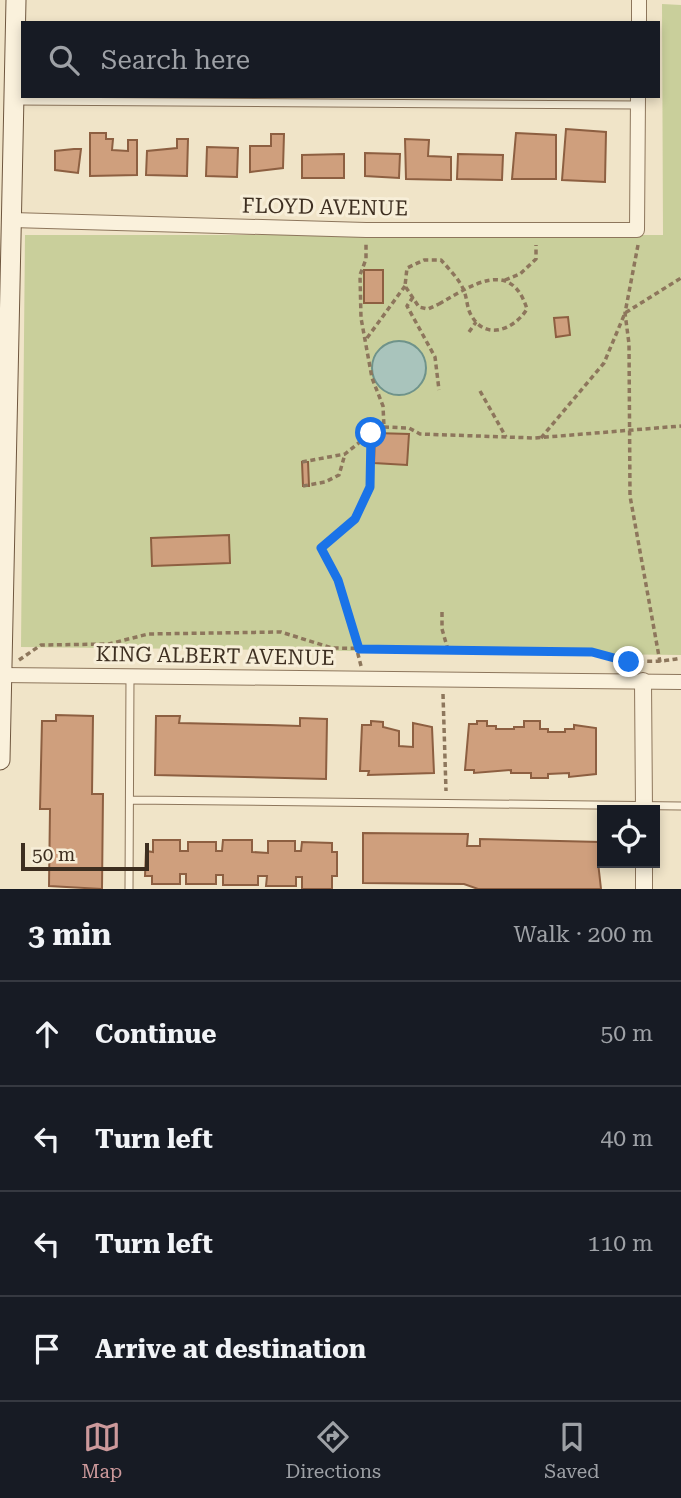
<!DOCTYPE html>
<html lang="en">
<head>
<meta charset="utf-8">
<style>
	:root { --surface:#171b24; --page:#20242c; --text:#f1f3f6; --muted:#9ea1a6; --line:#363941; --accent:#cc999b }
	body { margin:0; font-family:"Roboto Serif",serif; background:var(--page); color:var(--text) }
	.controls { position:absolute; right:21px; bottom:21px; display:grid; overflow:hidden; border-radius:0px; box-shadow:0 4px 10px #0003 }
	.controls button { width:63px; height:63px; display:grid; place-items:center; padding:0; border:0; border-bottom:2px solid var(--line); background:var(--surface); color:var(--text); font:35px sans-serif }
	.scale { position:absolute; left:21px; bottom:18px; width:128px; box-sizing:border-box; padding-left:7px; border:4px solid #3d2e20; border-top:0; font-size:19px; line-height:24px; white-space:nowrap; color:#3d2e20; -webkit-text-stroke:5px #f7eed8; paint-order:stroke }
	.stop { position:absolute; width:21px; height:21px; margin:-16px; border:5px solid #1a73e8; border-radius:50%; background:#fff }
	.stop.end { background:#1a73e8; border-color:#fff; box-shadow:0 2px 7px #0008 }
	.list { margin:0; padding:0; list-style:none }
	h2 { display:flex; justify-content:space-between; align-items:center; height:91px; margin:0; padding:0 28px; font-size:30px }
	h2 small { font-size:23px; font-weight:400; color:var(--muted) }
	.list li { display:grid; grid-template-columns:46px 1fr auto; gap:21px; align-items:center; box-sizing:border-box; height:105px; padding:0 28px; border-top:2px solid var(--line) }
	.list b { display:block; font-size:26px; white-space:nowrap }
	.list em { font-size:23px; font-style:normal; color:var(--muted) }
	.icon { flex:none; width:38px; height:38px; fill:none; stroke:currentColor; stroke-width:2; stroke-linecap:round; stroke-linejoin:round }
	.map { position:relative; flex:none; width:681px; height:889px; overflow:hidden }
	.search { position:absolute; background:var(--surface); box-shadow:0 4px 10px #0003; left:21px; right:21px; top:21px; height:77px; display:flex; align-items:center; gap:18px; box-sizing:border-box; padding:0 24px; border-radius:0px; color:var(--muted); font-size:26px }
	.sheet { height:511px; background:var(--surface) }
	nav { display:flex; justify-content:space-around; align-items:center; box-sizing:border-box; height:98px; border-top:2px solid var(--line); background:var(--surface); font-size:19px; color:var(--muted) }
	nav a { display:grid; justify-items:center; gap:4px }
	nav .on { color:var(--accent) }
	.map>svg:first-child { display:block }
	.green { fill:#c9cf9b }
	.water { fill:#a9c4bc; stroke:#6f938a; stroke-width:2 }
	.building { fill:#cf9f7d; stroke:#8d5f41; stroke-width:2 }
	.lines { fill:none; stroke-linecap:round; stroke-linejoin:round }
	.service-casing { stroke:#8d765c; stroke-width:9 }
	.minor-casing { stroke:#8d765c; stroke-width:16 }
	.tertiary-casing { stroke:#8d765c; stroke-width:18 }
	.secondary-casing { stroke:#6f573f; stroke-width:21 }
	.path { stroke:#8d765c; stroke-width:3.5; stroke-dasharray:5 3.5; stroke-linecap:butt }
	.service { stroke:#faf1dc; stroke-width:7 }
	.minor { stroke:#faf1dc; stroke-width:14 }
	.tertiary { stroke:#faf1dc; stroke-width:16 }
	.secondary { stroke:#faf1dc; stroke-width:19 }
	.route { stroke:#1a73e8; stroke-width:9 }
	.labels { text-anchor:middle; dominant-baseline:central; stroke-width:6; stroke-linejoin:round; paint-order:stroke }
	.street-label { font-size:21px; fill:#3d2e20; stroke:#f7eed8 }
</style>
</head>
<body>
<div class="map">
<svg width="681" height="889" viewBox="0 0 681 889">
	<rect width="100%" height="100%" fill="#f0e4c8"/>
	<!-- green -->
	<path class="green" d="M662,4L681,5V655L21,647L25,235H663Z"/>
	<!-- water -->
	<path class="water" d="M372 368a27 27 0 1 1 54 0a27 27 0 1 1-54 0Z"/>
	<!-- building -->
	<path class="building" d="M566,129L606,132L605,182L562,180Z
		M90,133H106V139H113L112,150L128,151V140H137V175L90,176Z
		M516,133L556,135V179H512Z
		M271,134H284L283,168L250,172V146H271Z
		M177,139H188L187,176L146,175L147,151L177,148Z
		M405,139L429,140L428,156L451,157V180L406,179Z
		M207,147L238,148L237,177L206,176Z
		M74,149H81L78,173L55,170V151Z
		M365,153L400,154L399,178L365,176Z
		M344,154V178H302V155Z
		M458,154L503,155L502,180L457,179Z
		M364,270H383V303H364Z
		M568,317L570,335L556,337L554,318Z
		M375,433L409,434L407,465L374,463Z
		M302,462H308L309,486H303Z
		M229,535L230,563L152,566L151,538Z
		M56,715L93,716L92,794H103L102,889L49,886L50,809H40L42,721H56Z
		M156,716H180L179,723L268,725L300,726V718L327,719L326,779L155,775Z
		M371,721L383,722V727L399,731V746L413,747V723L432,727L434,773L368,775L369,771H360L362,725H371Z
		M477,721H487V726H496V729H514V727H524V721H540V729H548V732H565V729H574V725L596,728V774L569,777V773L548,774V778H531V773H511V770L474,773V770H465L469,724H477Z
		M363,833L468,834L467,846H480V839L600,842L598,862L601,889H478L464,884L363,883Z
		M153,840H180V851H188V842H216V851H222L223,840H252V852L268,853V841H295V851H301L302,842L332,843V852H337V876H332V889H302V877H296V886H266L267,876H258V885H223V875H216V884H186V874H180V884H152V876H145L146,851L153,852Z"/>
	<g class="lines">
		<!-- service casing -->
		<g class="service-casing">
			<path id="service" d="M16,101L638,105
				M130,800L681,806
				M129,889L130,676"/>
		</g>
		<!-- minor casing -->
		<g class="minor-casing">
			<path id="minor" d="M639,23V0
				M12,220L366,230H637L638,96
				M1,675L681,682"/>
		</g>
		<!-- tertiary casing -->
		<g class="tertiary-casing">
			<path id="tertiary" d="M643,681L644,810
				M644,863V889"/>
		</g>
		<!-- secondary casing -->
		<g class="secondary-casing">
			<path id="secondary" d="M0,760L16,0"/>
		</g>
		<!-- path -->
		<path class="path" d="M638,245L625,313L629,344L630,496L660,662
			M505,280L520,274L536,259V245
			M413,297L407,306L435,357L439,390
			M439,304C472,285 511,258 527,309C514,330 484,342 470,313C467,307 467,298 464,291C460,280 449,269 441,260H424L407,268L405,286L419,307L428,309L439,304
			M469,332L476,322
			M367,338L405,286
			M480,391L506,437
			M384,427L409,428L420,434L535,438L681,426
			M541,438L604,363L625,313L681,278
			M302,462L345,454L371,433
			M303,486L325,482L339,475L345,454
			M442,612V629L448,650
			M19,660L41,645L109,644L148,634L281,632L332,648L592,652C623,660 648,665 681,658
			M361,666L339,580L321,548L355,519L370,487L371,428L384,427L383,406L372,378L361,318L360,275L366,259V244
			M443,694L446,791"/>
		<!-- service -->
		<use href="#service" class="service"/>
		<!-- minor -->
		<use href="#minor" class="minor"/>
		<!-- tertiary -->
		<use href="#tertiary" class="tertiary"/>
		<!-- secondary -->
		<use href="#secondary" class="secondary"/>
	</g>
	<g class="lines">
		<!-- route -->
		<path class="route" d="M371,433L370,487L355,519L321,548L338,580L359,649L592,652L629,662"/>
	</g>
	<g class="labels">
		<!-- street labels -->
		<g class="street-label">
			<text transform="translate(325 207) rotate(1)">FLOYD AVENUE</text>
			<text transform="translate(215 656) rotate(1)">KING ALBERT AVENUE</text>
		</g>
	</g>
</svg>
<div class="controls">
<button><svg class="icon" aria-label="locate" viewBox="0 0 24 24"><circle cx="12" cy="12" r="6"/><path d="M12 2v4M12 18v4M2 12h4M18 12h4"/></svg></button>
</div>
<div class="scale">50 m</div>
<div class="stop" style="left:371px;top:433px"></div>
<div class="stop end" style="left:629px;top:662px"></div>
<div class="search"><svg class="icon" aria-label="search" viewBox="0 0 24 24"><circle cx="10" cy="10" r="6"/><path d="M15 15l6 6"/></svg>Search here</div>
</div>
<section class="sheet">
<h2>3 min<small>Walk · 200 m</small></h2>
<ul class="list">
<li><svg class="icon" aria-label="ahead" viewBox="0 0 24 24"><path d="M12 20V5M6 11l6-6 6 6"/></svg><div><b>Continue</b></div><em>50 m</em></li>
<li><svg class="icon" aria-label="left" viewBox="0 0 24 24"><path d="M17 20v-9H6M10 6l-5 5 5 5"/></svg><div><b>Turn left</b></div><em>40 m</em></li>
<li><svg class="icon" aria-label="left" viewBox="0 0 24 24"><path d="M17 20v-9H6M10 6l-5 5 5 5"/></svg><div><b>Turn left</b></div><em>110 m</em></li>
<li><svg class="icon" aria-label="arrive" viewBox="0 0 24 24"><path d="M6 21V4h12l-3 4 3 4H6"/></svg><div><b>Arrive at destination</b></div></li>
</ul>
</section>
<nav>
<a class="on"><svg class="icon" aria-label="map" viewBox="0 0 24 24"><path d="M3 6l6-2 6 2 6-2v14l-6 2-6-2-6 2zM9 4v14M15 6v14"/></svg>Map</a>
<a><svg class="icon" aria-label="directions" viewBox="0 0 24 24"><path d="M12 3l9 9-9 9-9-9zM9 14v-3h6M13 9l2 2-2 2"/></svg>Directions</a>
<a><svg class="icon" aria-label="saved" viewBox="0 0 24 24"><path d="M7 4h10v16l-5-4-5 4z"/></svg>Saved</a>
</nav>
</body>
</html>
